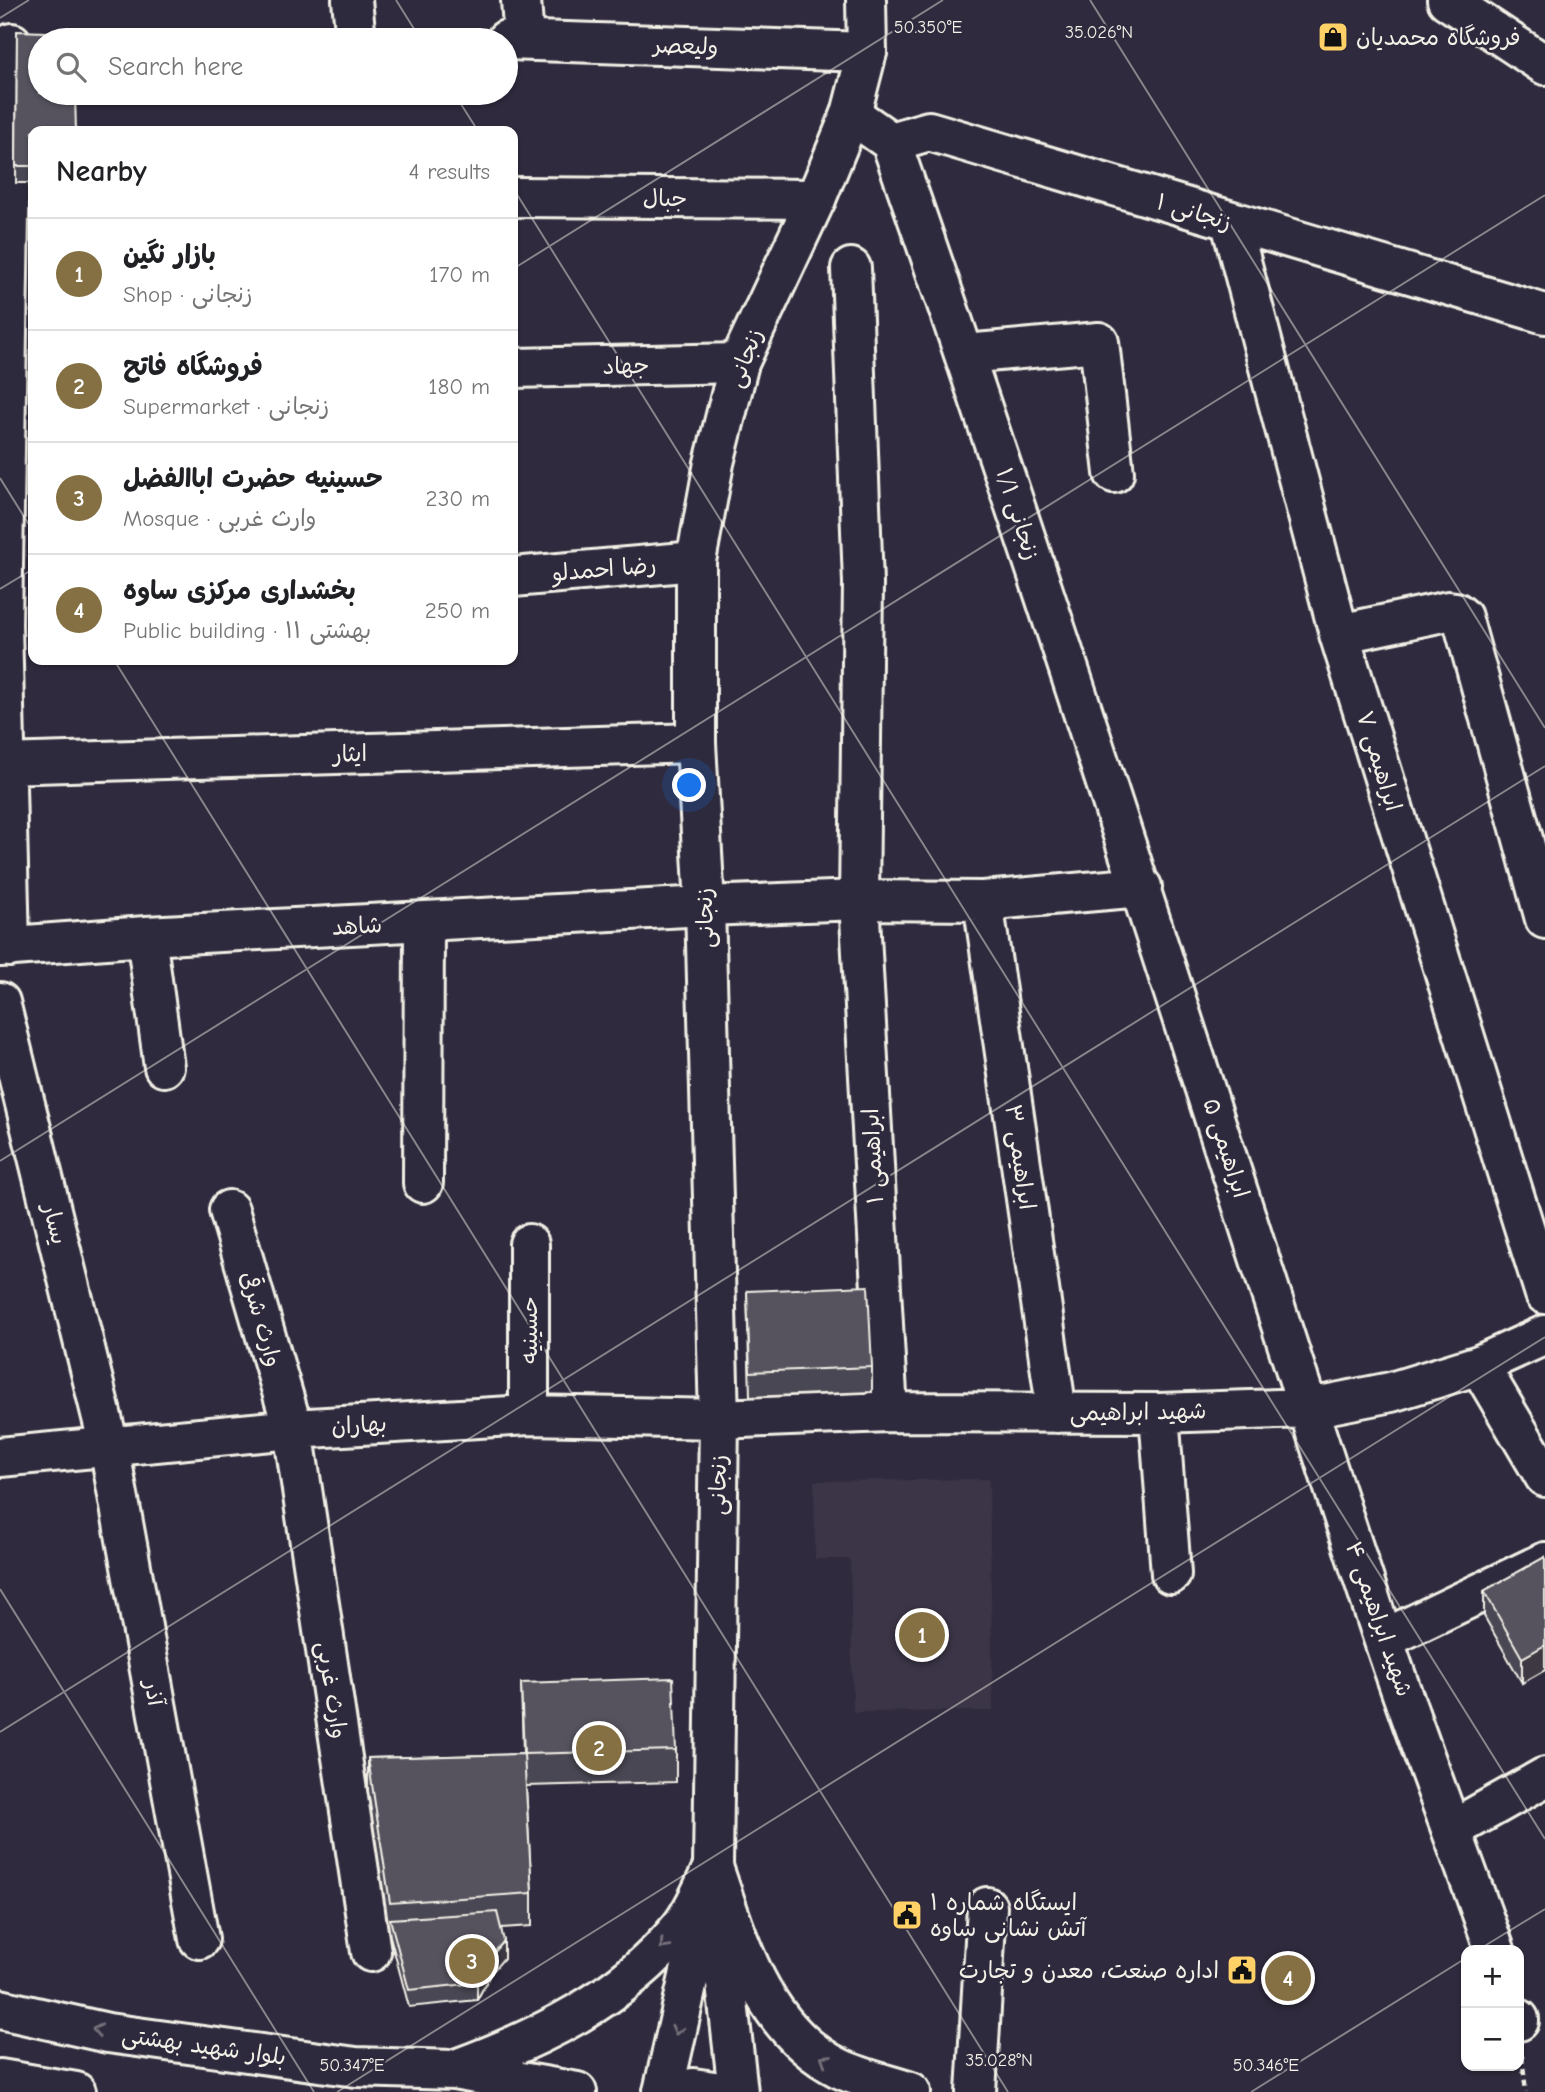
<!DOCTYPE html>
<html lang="en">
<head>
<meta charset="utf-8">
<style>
	:root { --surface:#fff; --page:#f6f6f6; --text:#202124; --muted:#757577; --line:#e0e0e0; --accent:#847042 }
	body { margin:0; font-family:"Comic Neue","Playpen Sans Arabic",sans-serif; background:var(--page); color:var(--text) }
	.controls { position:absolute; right:21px; bottom:21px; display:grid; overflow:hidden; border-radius:14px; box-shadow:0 2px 5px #0004 }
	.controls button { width:63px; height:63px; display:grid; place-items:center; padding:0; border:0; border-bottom:2px solid var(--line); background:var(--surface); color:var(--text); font:35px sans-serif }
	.you { position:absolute; left:690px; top:786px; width:24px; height:24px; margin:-18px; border:5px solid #fff; border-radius:50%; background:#1a73e8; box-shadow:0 0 0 10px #1a73e833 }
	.badge { display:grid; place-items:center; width:46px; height:46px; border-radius:50%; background:var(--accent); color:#fff; font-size:23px; font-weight:700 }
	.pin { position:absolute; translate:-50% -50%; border:4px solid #fff; box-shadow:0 2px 7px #0006 }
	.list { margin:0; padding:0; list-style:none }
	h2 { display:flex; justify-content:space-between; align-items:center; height:91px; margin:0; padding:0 28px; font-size:30px }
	h2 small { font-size:23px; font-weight:400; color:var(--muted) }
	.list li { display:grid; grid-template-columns:46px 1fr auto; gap:21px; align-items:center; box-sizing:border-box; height:112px; padding:0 28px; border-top:2px solid var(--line) }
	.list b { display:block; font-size:26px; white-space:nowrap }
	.list p { margin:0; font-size:23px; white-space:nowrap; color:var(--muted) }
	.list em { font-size:23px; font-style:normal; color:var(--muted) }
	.icon { flex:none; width:38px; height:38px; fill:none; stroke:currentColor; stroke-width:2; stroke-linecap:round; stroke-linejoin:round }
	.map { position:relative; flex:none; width:1545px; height:2092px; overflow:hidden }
	.search { position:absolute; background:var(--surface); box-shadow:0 2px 5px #0004; left:28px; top:28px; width:490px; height:77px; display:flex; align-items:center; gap:18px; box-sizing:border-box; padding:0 24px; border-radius:38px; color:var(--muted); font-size:26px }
	.panel { position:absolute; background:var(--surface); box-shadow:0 2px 5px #0004; left:28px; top:126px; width:490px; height:539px; border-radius:14px }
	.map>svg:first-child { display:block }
	.built { fill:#3b3647 }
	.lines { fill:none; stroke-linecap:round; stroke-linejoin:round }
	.minor-casing { stroke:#f4f1e8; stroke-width:44 }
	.tertiary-casing { stroke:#f4f1e8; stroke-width:44 }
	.secondary-casing { stroke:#f4f1e8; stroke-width:44 }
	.primary-casing { stroke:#f4f1e8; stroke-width:44 }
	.path { stroke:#f4f1e8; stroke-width:4.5; stroke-dasharray:7 5; stroke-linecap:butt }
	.minor { stroke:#2f2a3d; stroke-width:38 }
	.tertiary { stroke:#2f2a3d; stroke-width:38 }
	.secondary { stroke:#2f2a3d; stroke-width:38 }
	.primary { stroke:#2f2a3d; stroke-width:38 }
	.wall { fill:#4a4752; stroke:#f4f1e8; stroke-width:2 }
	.shaded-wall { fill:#3c3942; stroke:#f4f1e8; stroke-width:2 }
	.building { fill:#56525f; stroke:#f4f1e8; stroke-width:2 }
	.oneway { stroke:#747079 }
	.ticks { fill:none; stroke:#f4f1e8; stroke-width:2; stroke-opacity:0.45 }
	.labels { text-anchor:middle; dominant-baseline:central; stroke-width:5; stroke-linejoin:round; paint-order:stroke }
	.poi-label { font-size:23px; fill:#f4f1e8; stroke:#2f2a3d; text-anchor:start }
	.street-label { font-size:23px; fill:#f4f1e8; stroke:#2f2a3d }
	.ticks-label { font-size:18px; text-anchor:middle; fill:#f4f1e8; stroke:#2f2a3d; stroke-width:5; stroke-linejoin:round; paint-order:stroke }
</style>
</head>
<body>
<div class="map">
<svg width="1545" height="2092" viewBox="0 0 1545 2092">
	<rect width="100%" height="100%" fill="#2f2a3d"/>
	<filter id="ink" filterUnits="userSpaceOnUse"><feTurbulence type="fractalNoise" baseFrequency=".0143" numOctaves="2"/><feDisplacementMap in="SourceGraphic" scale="14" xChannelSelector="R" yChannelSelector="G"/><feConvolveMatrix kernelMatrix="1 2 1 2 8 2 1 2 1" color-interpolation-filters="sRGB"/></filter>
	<g filter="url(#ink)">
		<!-- built -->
		<path class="built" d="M989,1479L993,1711L853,1712L850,1559H815L814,1481Z"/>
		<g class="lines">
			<!-- minor casing -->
			<g class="minor-casing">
				<path id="minor" d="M352,0L356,40
					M521,0L524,40
					M506,40L867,52
					M851,114L891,142L929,131L1545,314
					M891,142C1064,637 1218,1137 1382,1635C1417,1741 1458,1845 1495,1950
					M513,197L816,199
					M1231,223L1339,634L1545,1294
					M851,268L863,583L859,900L888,1412
					M965,354L1099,342L1114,473
					M513,368L739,363
					M513,577L696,561
					M1339,634L1448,611L1456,612L1462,617L1545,919
					M3,764L696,743
					M983,901L1057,1413
					M146,936L164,1067
					M0,947L146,936L705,906L859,900L983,901L1142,887
					M10,947L2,624L12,43
					M0,1002L109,1446L199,1939
					M423,1183L424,923
					M229,1210L293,1429L371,1952
					M1479,1365L1545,1477
					M1159,1413L1171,1574
					M529,1415V1244
					M0,1457L293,1429L529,1415L719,1419L888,1412L1159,1413L1310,1408L1391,1392L1479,1365L1545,1335
					M1384,1639L1545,1562
					M1453,1829L1545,1777
					M1519,2019V2021
					M976,2092L987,1907"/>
			</g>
			<!-- tertiary casing -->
			<g class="tertiary-casing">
				<path id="tertiary" d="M663,2092L707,1897
					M738,2092L713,1867L719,1419L705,906L696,743V561L714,463L739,363L816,199L851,114L867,52L866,0"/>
			</g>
			<!-- secondary casing -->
			<g class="secondary-casing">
				<path id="secondary" d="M1447,0L1545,65
					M713,1867C739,1942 762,2029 839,2068C862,2079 887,2084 911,2092
					M0,2009L108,2033L356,2067L454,2070L577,2092
					M456,2069C540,2038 622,1999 680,1928C694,1911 703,1887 713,1867
					M663,2092L693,2088L721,2092"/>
			</g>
			<!-- primary casing -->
			<g class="primary-casing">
				<path id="primary" d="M0,2079L76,2092"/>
			</g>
			<!-- path -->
			<path class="path" d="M1522,2056L1526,2092"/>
			<!-- minor -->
			<use href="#minor" class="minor"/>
			<!-- tertiary -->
			<use href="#tertiary" class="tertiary"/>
			<!-- secondary -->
			<use href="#secondary" class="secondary"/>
			<!-- primary -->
			<use href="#primary" class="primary"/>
		</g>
		<!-- wall -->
		<path class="wall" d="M17,31L33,131V183H16Z
			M747,1291L872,1367V1392L750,1397Z
			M1545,1557V1670L1522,1683L1484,1616V1591Z
			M521,1683L676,1750V1782L526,1786L532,1893V1926L501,1928L504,1958L491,1973L477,2000L409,2007L390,1936L368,1790V1758L523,1754Z"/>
		<!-- shaded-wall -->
		<path class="shaded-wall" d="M1545,1645V1670L1522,1683V1658Z
			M504,1941V1958L491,1973L477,2000V1983L491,1956Z"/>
		<!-- building -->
		<path class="building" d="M17,31L74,33L75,40H40V93H75L76,131H33V166H16Z
			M868,1286L872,1367L750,1372L747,1291Z
			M1545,1557V1645L1522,1658L1484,1591Z
			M673,1678L676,1750L524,1754L532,1893L390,1903L368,1758L524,1754L521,1683Z
			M497,1912L504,1941L491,1956L477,1983L409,1990L390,1919Z"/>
		<!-- one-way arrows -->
		<defs><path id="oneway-chevron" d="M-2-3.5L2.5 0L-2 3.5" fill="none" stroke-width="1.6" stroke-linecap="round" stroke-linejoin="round" transform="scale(1.75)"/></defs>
		<g class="oneway">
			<use href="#oneway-chevron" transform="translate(664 1945) rotate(133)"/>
			<use href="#oneway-chevron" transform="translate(97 2030) rotate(-168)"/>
			<use href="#oneway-chevron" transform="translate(677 2030) rotate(103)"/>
			<use href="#oneway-chevron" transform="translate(825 2059) rotate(-148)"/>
		</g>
	</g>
	<!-- ticks -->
	<path class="ticks" d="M396,0L421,40M1090,0L1545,728M0,18L29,0M454,93L478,131M513,188L1545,1839M513,269L943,0M0,478L33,531M0,589L33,569M114,660L1008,2092M0,1161L1545,195M0,1589L314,2092M0,1732L1545,766M1478,1950L1545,1909M337,2092L1545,1337M1251,2092L1466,1958"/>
	<!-- icons -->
	<defs>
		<g id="shop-square" transform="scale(1.575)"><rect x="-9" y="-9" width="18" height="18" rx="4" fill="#ffd166" stroke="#2f2a3d"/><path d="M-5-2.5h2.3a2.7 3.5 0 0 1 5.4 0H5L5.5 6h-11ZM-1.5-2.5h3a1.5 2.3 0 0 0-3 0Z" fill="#111"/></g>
		<g id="civic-square" transform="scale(1.575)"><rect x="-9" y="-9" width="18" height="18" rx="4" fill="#ffd166" stroke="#2f2a3d"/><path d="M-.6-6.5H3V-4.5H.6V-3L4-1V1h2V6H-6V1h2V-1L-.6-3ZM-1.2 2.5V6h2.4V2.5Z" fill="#111"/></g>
	</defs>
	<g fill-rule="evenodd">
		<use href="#shop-square" x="1333" y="37"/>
		<use href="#civic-square" x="907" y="1915"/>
		<use href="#civic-square" x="1242" y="1970"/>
	</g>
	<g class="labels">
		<!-- poi labels -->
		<g class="poi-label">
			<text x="1356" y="37">فروشگاه محمدیان</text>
			<text x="930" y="1902">ایستگاه شماره ۱<tspan x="930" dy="26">آتش نشانی ساوه</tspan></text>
			<text x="1219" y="1970" text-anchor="end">اداره صنعت، معدن و تجارت</text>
		</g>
		<!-- street labels -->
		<g class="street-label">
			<text transform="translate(686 46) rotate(2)">ولیعصر</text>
			<text x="665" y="198">جبال</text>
			<text transform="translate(1194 212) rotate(17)">زنجانی ۱</text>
			<text transform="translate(745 358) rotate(-69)">زنجانی</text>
			<text transform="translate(626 366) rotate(-1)">جهاد</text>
			<text transform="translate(1018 514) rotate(72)">زنجانی ۱/۱</text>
			<text transform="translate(604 569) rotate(-5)">رضا احمدلو</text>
			<text transform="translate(350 754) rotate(-2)">ایثار</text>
			<text transform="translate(1379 761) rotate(73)">ابراهیمی ۷</text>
			<text transform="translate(705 918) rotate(-92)">زنجانی</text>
			<text transform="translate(357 926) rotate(-3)">شاهد</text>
			<text transform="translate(1226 1148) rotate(72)">ابراهیمی ۵</text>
			<text transform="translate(873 1156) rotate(-93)">ابراهیمی ۱</text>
			<text transform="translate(1020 1157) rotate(82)">ابراهیمی ۳</text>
			<text transform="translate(55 1224) rotate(76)">یسار</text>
			<text transform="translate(261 1319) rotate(74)">وارث شرقی</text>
			<text transform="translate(529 1330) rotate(-90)">حسینیه</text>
			<text transform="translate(1138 1412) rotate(-1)">شهید ابراهیمی</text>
			<text transform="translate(359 1425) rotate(-3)">بهاران</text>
			<text transform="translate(718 1485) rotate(-89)">زنجانی</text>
			<text transform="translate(1379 1619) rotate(71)">شهید ابراهیمی ۴</text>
			<text transform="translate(332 1690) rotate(81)">وارث غربی</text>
			<text transform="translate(154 1693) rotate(80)">آذر</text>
			<text transform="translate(204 2046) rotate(8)">بلوار شهید بهشتی</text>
		</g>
	</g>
	<g class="ticks-label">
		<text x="928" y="33">50.350°E</text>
		<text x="1099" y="38">35.026°N</text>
		<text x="999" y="2066">35.028°N</text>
		<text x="352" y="2071">50.347°E</text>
		<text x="1266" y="2071">50.346°E</text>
	</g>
</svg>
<div class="controls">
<button>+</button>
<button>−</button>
</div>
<div class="you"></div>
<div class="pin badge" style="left:922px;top:1635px">1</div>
<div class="pin badge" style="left:599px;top:1748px">2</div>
<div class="pin badge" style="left:472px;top:1961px">3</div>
<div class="pin badge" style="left:1288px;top:1978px">4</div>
<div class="search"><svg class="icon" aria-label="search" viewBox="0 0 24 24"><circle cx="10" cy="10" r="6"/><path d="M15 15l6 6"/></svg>Search here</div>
<section class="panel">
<h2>Nearby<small>4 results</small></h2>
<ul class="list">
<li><span class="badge">1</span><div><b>بازار نگین</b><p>Shop · زنجانی</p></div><em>170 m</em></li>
<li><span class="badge">2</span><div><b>فروشگاه فاتح</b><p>Supermarket · زنجانی</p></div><em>180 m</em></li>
<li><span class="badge">3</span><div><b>حسینیه حضرت اباالفضل</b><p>Mosque · وارث غربی</p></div><em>230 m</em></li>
<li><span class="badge">4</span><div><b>بخشداری مرکزی ساوه</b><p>Public building · بهشتی ۱۱</p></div><em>250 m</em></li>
</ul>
</section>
</div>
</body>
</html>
